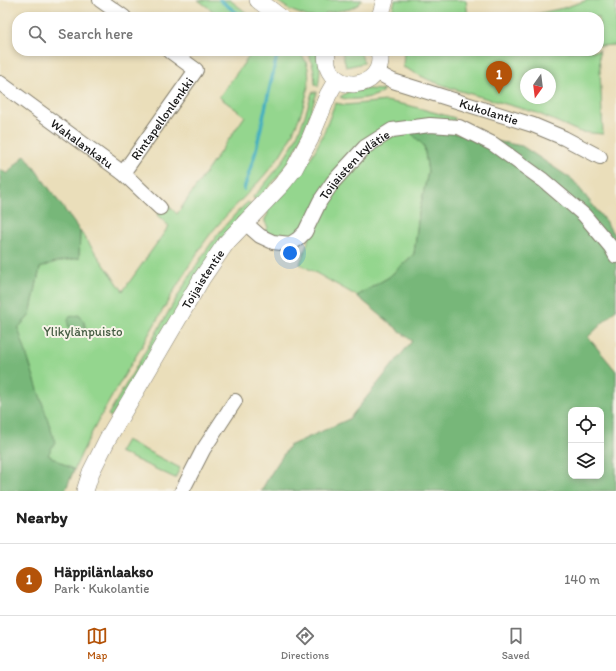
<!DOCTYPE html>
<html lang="en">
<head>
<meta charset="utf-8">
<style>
	:root { --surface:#fff; --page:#f2f2f2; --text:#222; --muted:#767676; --line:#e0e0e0; --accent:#b45309 }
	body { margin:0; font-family:Itim,sans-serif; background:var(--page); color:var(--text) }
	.controls { position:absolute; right:12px; bottom:12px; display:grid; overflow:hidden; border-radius:8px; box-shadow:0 2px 6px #0003 }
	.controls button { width:36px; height:36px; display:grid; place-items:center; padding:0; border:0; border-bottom:1px solid var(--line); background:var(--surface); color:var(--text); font:20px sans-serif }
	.compass { position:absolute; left:520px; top:68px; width:36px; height:36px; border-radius:50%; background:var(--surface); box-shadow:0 2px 6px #0003; rotate:194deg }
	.you { position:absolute; left:290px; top:253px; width:14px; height:14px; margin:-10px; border:3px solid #fff; border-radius:50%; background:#1a73e8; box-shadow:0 0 0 6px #1a73e833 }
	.badge { display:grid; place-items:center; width:26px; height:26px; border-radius:50%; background:var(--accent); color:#fff; font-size:13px; font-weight:700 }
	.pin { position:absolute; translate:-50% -33px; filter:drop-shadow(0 1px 2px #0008) }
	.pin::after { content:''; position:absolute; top:21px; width:14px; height:12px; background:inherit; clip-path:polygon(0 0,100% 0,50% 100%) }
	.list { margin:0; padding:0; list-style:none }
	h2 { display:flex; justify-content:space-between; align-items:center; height:52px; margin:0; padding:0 16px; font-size:17px }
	h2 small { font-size:13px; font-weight:400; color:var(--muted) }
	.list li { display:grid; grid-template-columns:26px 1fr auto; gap:12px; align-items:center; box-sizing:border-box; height:72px; padding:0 16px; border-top:1px solid var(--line) }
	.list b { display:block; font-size:15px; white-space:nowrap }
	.list p { margin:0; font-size:13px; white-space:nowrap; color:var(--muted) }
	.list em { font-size:13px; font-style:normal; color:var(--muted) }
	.icon { flex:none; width:22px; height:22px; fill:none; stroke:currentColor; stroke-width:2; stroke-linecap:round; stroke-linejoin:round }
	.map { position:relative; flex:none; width:616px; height:491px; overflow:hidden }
	.search { position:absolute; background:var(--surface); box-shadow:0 2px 6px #0003; left:12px; right:12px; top:12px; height:44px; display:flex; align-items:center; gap:10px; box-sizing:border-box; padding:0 14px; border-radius:16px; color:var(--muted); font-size:15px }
	.sheet { height:124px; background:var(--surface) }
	nav { display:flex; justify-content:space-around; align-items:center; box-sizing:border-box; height:56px; border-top:1px solid var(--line); background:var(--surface); font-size:11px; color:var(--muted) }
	nav a { display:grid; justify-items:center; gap:2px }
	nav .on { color:var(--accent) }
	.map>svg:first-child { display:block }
	.green { fill:#94d68e; stroke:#587955; fill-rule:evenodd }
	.forest { fill:#77b779; stroke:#4a6a4a; fill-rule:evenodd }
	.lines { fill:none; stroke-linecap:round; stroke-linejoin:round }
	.stream { stroke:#42afc0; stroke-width:3.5 }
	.minor-casing { stroke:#837d6b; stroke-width:16 }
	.tertiary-casing { stroke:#837d6b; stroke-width:18 }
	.minor { stroke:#fff; stroke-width:14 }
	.tertiary { stroke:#fff; stroke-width:17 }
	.labels { text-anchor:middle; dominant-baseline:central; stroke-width:4; stroke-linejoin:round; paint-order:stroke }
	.street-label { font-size:13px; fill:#1c1c1c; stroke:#f7f3e8 }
	.park-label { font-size:13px; fill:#465d44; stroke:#f7f3e8 }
</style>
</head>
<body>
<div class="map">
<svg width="616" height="491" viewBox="0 0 616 491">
	<rect width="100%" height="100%" fill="#f7f3e8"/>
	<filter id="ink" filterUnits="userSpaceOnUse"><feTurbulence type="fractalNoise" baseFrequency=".025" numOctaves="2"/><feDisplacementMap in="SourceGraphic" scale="8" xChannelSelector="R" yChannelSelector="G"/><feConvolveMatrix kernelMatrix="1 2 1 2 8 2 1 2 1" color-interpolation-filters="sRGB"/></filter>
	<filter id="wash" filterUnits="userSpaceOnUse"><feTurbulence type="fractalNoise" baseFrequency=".012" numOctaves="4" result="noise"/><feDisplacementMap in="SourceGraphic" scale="16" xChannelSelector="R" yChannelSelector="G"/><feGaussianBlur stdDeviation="0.9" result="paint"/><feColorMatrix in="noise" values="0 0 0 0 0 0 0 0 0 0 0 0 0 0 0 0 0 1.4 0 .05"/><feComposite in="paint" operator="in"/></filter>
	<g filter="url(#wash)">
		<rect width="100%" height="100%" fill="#eadeba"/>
		<!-- green -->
		<path class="green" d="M198,0H230L252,17H221Z
			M276,0H362L359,4L350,9L327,13L321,17H308L290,10Z
			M395,0H466L468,17H391Z
			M588,0H616V45L599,46V17H523L563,8Z
			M599,49L603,134L580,132L537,113L457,90L429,80L403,67L404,51H599ZM526,74H550V98H526Z
			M253,51H296C300,54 304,57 306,62C315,83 299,121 289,140C268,181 228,207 203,244C181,277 162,312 142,346C118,386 93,426 74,470L48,455L18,328L30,315L40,268L55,262L79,258L80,231L123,291L169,226L157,215L167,204L177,214L245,116L219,97Z
			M308,51H316C322,62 320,74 318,87L315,84L314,70Z
			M342,51H360L364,63L346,67Z
			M368,89L384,90C379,98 348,102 340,97L349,91Z
			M314,92H317C308,118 301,146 284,168C276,180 266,190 256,201L253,197C266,183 279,168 289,151C300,133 306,113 312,93Z
			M386,101L411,106L455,118L453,125L392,127L303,226C286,240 285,240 264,232L268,227L265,222V219L268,214L266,209C276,198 289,188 298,176C316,154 326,129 335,103L346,105Z
			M408,130L424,146L428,172L419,213L414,254L389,277L357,296L300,264L316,219L336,187L381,141Z
			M248,202L252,205L111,417L108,415C127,383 146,350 165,318C189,277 212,234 248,202Z
			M126,440L180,468L175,478L119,452Z"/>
		<!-- forest -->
		<path class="forest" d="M408,130L447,132L522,146L573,180L606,222L616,238V310L588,337L616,371V491H261L270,475L289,446L349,419L412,341L357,296L389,277L414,254L419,213L428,172L424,146ZM571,410H601V476H571Z
			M25,155L80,231L79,258L55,262L40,268L30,315L18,328L55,442L48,455L74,470L65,491H0V169L7,174Z
			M79,315L84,322L86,330L81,335L73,333C68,328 67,324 69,317Z"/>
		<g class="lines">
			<!-- stream -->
			<path class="stream" d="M220,0L242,17
				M244,189L255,154L278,51"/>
		</g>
	</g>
	<g filter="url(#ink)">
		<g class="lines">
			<!-- minor casing -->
			<g class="minor-casing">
				<g id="minor">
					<path d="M100,0L124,17"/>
					<path id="s1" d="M376,72L393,81L533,125L564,138L600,157"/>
					<path id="s2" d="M0,83L123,173L160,208"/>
					<path id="s3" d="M123,173L196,70L170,51"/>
					<path id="s4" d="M244,222L260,236L273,242L290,244L298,239L305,232L320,201L333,182L365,147L392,130L430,125L459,127L493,144L543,180L584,215L611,247L616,256"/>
					<path d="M182,491L203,450L235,401"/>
				</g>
			</g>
			<!-- tertiary casing -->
			<g class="tertiary-casing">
				<g id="tertiary">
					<path d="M258,0L280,17"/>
					<path d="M380,17L385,0"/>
					<path d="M327,51C320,97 389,93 379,51"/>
					<path id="s5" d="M85,491L91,472L108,438L202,278L226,243L282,184L294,169L310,139L328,95L337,79"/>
				</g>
			</g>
			<!-- minor -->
			<use href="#minor" class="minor"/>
			<!-- tertiary -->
			<use href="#tertiary" class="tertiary"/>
		</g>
	</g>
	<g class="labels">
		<!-- street labels -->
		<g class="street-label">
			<text stroke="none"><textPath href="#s1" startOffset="120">Kukolantie</textPath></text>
			<text stroke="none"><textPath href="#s3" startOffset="67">Rintapellonlenkki</textPath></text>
			<text stroke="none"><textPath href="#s2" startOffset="102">Wahalankatu</textPath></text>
			<text stroke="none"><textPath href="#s4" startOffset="157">Toijaisten kylätie</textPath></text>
			<text stroke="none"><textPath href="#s5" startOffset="243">Toijaistentie</textPath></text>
		</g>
		<!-- park labels -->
		<g class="park-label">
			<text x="83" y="331">Ylikylänpuisto</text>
		</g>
	</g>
</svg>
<div class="controls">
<button><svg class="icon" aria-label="locate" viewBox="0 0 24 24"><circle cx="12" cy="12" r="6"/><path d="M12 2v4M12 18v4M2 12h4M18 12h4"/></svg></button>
<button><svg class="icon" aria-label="layers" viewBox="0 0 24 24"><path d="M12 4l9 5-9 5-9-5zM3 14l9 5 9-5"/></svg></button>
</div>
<svg class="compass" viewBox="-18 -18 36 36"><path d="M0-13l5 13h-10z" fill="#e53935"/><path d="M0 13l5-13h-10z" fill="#767676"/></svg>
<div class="you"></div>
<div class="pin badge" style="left:499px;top:94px">1</div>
<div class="search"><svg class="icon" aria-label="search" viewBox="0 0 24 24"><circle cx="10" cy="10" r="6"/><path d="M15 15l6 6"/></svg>Search here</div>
</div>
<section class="sheet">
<h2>Nearby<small></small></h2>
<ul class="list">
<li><span class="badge">1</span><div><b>Häppilänlaakso</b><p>Park · Kukolantie</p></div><em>140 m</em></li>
</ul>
</section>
<nav>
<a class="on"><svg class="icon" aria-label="map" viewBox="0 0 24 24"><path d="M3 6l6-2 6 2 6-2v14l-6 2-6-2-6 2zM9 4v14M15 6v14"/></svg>Map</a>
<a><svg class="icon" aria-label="directions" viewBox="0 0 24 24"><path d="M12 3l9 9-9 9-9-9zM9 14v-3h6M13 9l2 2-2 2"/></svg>Directions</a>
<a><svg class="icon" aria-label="saved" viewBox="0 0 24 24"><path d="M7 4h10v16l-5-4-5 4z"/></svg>Saved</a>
</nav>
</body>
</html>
